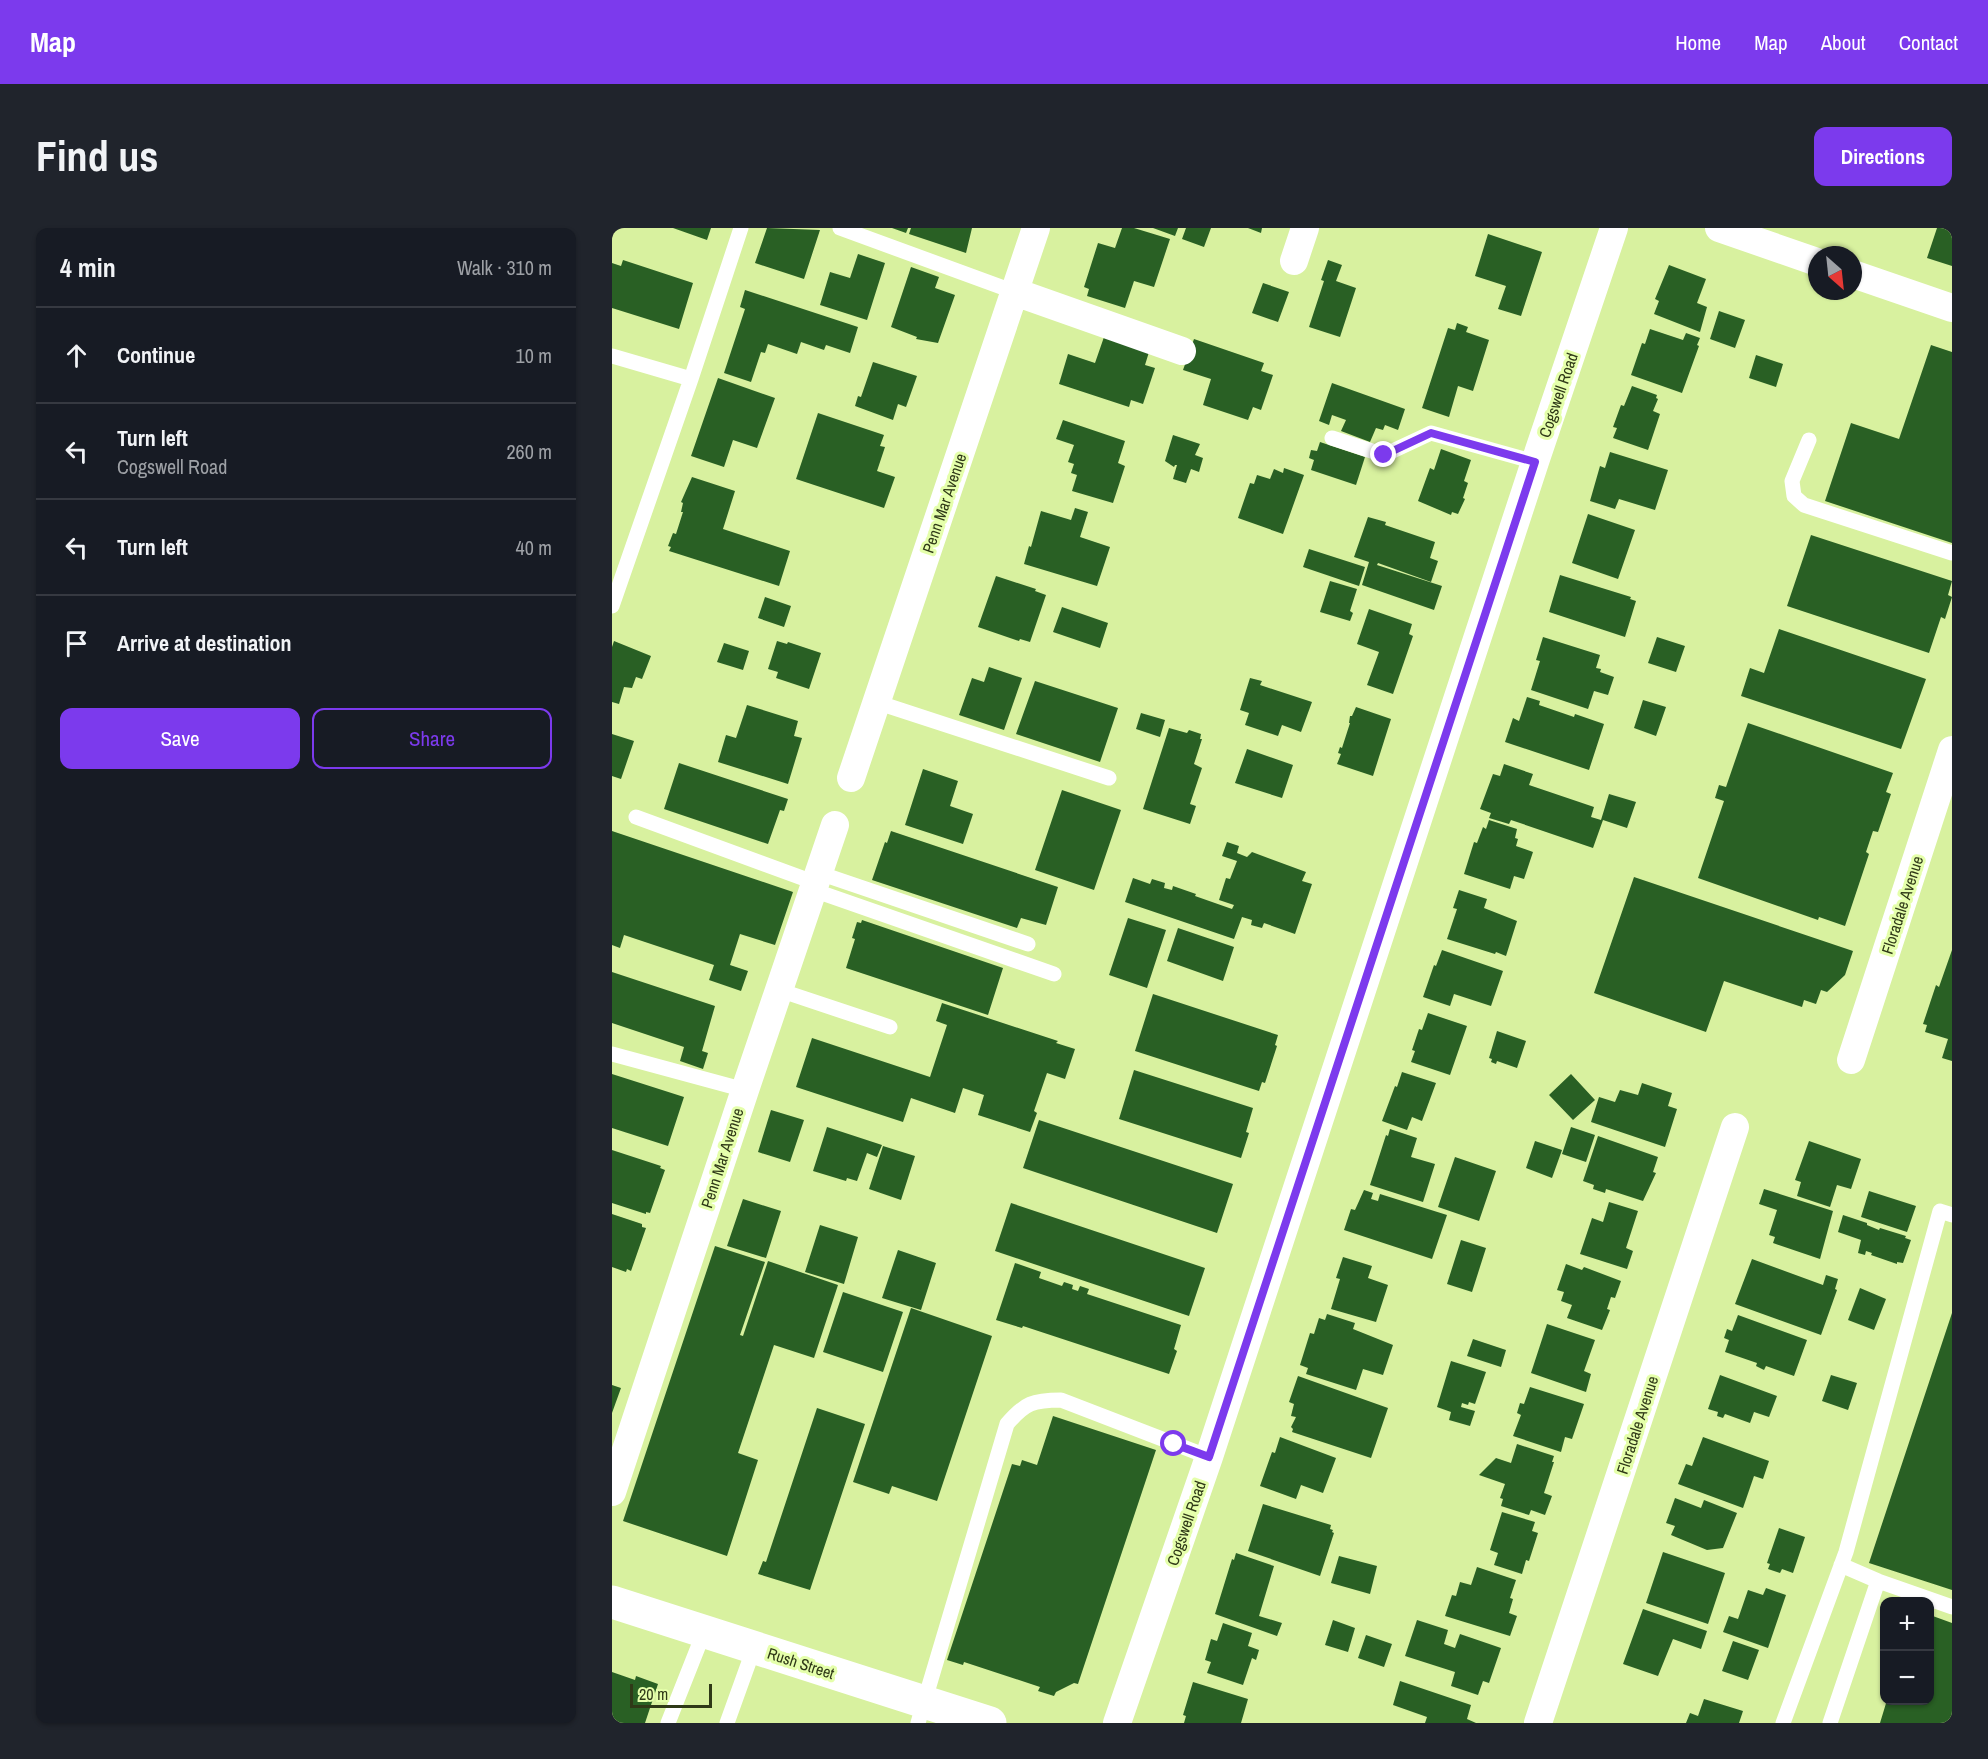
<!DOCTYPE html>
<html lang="en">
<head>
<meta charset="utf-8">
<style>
	:root { --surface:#171b24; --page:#20242c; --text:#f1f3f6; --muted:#9ea1a6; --line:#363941; --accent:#7c3aed }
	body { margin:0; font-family:"Archivo Narrow",sans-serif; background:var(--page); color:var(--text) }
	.controls { position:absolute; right:18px; bottom:18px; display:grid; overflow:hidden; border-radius:12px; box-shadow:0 2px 4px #0004 }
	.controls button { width:54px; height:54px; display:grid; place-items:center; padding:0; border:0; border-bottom:2px solid var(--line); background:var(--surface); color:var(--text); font:30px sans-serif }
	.compass { position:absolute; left:1196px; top:18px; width:54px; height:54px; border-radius:50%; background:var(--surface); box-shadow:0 2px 4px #0004; rotate:153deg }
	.scale { position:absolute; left:18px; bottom:15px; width:82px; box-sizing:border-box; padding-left:6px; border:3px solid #2f3917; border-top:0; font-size:16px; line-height:21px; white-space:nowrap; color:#2f3917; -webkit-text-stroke:4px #e5ffab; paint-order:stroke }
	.stop { position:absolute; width:18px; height:18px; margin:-14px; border:4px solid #7c3aed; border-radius:50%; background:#fff }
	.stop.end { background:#7c3aed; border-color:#fff; box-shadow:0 2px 6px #0008 }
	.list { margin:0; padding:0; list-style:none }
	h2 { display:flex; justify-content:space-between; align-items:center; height:78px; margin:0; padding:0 24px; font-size:26px }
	h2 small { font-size:20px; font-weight:400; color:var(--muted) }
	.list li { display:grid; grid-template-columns:39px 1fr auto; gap:18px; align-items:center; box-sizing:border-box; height:96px; padding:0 24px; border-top:2px solid var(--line) }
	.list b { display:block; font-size:22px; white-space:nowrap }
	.list p { margin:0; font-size:20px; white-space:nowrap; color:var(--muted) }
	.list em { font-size:20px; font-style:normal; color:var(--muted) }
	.actions { display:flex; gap:12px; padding:18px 24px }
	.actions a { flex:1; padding:14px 0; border:2px solid var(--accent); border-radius:12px; text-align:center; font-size:21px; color:var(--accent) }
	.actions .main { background:var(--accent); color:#fff }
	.icon { flex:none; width:33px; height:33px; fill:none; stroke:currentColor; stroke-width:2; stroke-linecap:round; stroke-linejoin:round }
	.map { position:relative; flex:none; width:1340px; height:1495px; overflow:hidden; border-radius:12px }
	header { display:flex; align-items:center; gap:36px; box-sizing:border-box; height:84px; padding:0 30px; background:var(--accent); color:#fff }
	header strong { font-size:28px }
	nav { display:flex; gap:33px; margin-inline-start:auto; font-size:21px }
	.intro { display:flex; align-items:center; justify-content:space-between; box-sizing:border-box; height:144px; padding:0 36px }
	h1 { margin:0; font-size:42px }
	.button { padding:15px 27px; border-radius:12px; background:var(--accent); color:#fff; font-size:21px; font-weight:700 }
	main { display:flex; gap:36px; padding:0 36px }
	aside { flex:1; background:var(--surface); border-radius:12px; box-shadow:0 2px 4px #0004 }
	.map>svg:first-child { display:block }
	.building { fill:#296024 }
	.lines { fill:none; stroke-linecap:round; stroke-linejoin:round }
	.service { stroke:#fff; stroke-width:15 }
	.minor { stroke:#fff; stroke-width:28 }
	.tertiary { stroke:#fff; stroke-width:33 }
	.route { stroke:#7c3aed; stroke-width:8 }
	.labels { text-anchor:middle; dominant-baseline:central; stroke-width:6; stroke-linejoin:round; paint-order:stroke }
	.street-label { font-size:16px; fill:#2f3917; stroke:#e5ffab }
</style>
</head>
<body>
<header>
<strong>Map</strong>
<nav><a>Home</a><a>Map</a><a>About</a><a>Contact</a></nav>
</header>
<div class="intro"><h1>Find us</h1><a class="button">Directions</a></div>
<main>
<aside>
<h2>4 min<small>Walk · 310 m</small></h2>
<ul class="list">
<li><svg class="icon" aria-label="ahead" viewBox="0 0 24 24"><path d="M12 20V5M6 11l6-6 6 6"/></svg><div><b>Continue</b></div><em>10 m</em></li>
<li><svg class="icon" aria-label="left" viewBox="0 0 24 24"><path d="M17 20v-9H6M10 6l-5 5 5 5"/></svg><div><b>Turn left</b><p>Cogswell Road</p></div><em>260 m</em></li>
<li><svg class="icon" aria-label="left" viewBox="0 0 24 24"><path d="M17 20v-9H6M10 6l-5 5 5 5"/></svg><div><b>Turn left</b></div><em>40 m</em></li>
<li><svg class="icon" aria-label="arrive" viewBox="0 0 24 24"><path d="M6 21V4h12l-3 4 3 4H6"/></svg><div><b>Arrive at destination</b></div></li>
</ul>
<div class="actions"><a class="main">Save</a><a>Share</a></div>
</aside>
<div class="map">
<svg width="1340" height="1495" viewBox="0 0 1340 1495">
	<rect width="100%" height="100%" fill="#d8f19f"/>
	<!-- building -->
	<path class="building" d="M61,0H99L95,12Z
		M155,0L208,2L192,51L143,35Z
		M280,0H296L294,5Z
		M299,0H360L354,25L297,6Z
		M510,0H522L558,11L542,59L522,53L513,80L475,68L477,61L472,59L486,15L503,20Z
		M541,0H566L563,8Z
		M574,0H599L592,19L570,11Z
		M636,0H650L649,5Z
		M1325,0H1340V38L1315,30Z
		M876,6L930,24L909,88L886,81L894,58L863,48Z
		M246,26L273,35L255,92L208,77L218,44L238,50Z
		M11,32L81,55L67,101L0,80V35L9,38Z
		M716,32L730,37L724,53L744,60L728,109L697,99L712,53L709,52Z
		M1057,37L1094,51L1085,75L1095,79L1088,104L1042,86L1047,73L1043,71Z
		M299,39L327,49L323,60L343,67L326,115L304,111L305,109L279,99Z
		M651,55L677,64L666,94L640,85Z
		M133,62L246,99L238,125L214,117L212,122L189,114L185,126L156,116L153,125L149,124L139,154L112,145L133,81L128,79Z
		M1107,83L1133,92L1123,120L1098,111Z
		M845,95L856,99L854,104L877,112L861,163L846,158L837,189L810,180L836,100L843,102Z
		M1038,101L1071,112L1074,105L1088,110L1085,117L1087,118L1070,165L1019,147L1030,115L1033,116Z
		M492,109L537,124L533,137L543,140L531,176L519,172L517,179L447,156L456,126L483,135Z
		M582,111L652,135L649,143L661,147L649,182L641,179L636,192L591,177L599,151L571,142Z
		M1319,117L1340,124V315L1213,273L1239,195L1287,211Z
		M1144,127L1171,136L1164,159L1137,150Z
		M261,134L305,148L294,179L286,176L281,192L243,178L246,168L249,169Z
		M106,150L163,170L145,220L121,212L112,239L79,228Z
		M720,155L793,181L786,202L773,197L771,202L764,200L758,214L729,203L734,192L720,187L717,197L707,193Z
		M1020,158L1045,167L1044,170L1046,171L1041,183L1048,186L1036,222L1001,210L1005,200L1001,199L1009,177L1012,178Z
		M206,185L272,207L268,218L273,219L265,243L283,249L272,280L184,251Z
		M451,192L513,213L506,235L513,238L501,275L460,263L465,247L459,245L462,236L456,234L462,217L444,211Z
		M561,207L588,216L583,227L591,230L587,244L579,241L574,255L561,251L565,237H563L562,239L553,233Z
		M708,214L753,229L744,257L699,242L702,232L697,230L699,222L705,223Z
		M829,221L859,232L852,253L856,255L851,270L853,271L846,286L840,284L839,287L806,273L818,240L822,242Z
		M998,224L1056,242L1043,282L1007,271L1003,281L978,273L988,238L993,240Z
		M672,240L692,247L671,306L626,290L638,255L642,256L645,247L658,251L662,241L671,245Z
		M80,249L123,263L111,301L178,323L167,358L57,323L59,319L56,318L61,305L64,306L71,284H69L71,275L69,274Z
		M463,280L476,284L468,309L498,319L485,358L412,336L417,318L419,319L429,283L459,292Z
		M976,286L1023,302L1006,351L960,335Z
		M756,289L774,294L773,297L823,314L818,330L826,333L819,354L766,335L765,337L830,358L822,382L750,357L757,334L742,329Z
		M1199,307L1340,353L1336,367L1340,369L1333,391L1329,389L1317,425L1175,378Z
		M697,321L753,339L747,358L691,339Z
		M948,347L1019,369L1018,371L1024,373L1013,409L937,384Z
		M384,348L424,361L423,363L434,367L418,414L408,411L407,413L366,399Z
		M718,353L745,361L738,383L741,385L738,393L708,384Z
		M153,369L179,378L172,399L146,390Z
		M450,379L496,395L488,420L441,404Z
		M757,381L800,396L797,406L801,408L781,466L755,457L767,424L745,416Z
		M1167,401L1314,451L1289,521L1129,468L1138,440L1152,445Z
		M931,409L988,427L984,440L989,441L988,444L1002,449L996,467L982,463L976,481L919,462L928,433L924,432Z
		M1045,409L1073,418L1064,444L1036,435Z
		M2,413L39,428L30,451L24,449L20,460L12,459L7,476L0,474V419Z
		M165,413L175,416L176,414L209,425L197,461L164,450L166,444L156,441Z
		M112,415L137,423L131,442L105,434Z
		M377,439L410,450L392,502L347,487L360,450L372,454Z
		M638,450L650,453L648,457L700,474L689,504L670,497L666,508L633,497L637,485L628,482Z
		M423,453L506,480L488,534L404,506Z
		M915,469L928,473L927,477L962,489L963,486L992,496L977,542L893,514L901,490L907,493Z
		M1031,472L1054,479L1044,508L1022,500Z
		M135,477L186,493L182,508L190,510L176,556L106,534L114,507L124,510Z
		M744,479L779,491L761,548L725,536L729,526L726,525L728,519L730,520L738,495H737L738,488H740Z
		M529,485L553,492L548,509L524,501Z
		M1136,495L1281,545L1274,564L1279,566L1266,604L1261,603L1254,624L1257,626L1233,698L1207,689L1206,692L1086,650L1112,573L1103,570L1107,557L1114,559Z
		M557,500L575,505L577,502L589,506L588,511H590L582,536L590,540L578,576L584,578L578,596L531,581Z
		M0,506L22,513L9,551L0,548Z
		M635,521L681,537L670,570L623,555Z
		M67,535L176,571L172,583L168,582L156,616L52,581Z
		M892,536L921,546L917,557L982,579L979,589L989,592L997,566L1024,574L1015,600L991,592L981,620L899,592L897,596L877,590L879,585L868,581L881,546L888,548Z
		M311,541L346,553L338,578L361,586L351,616L293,597Z
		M450,562L509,582L482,662L423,642Z
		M877,592L905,601L903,610L906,611L904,618L921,624L912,651L902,648L898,661L852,646L862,614L865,615L871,599L874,601Z
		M0,603L181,664L163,717L128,706L118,737L136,743L129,763L97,752L102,737L12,707L8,720L0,717Z
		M279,603L446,659L434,697L409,690L405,700L260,652L273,614L275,615Z
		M615,614L627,618L625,625L635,629L640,624L694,644L690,653L700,656L683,706L652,695L650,700L639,697L640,692L630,689L622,711L513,674L521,650L538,656L540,651L553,655L552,660L560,662L561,658L584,666L583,668L620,681L622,677L607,672L614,650L618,651L625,633L610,628Z
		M1022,649L1241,723L1233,747L1215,764L1209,762L1204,776L1192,772L1190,779L1112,753L1094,804L982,765Z
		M847,662L875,671L872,680L905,693L894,728L884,724L883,726L835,711L845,681L841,680Z
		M516,690L554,702L535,760L497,747Z
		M250,692L391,740L376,787L234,740L243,711L240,710L245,694L249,695Z
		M566,700L622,719L611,753L555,733Z
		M830,722L891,743L879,778L842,766L838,778L811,769L822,737L824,738Z
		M1340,722V833L1330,830L1336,811L1313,804L1315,797L1311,796L1324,757L1327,759Z
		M0,744L103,778L90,823L96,825L91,841L68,833L72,819L0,795Z
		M541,766L666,807L663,817L665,818L653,855L650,854L647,863L523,823Z
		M330,775L446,813L444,815L463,821L453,851L435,845L422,883L425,885L418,904L366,887L372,867L351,860L343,885L299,870L291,894L184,859L200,810L318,849L335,797L324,793Z
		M816,785L855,798L838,847L799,834L803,823L800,822L807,801L810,802Z
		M885,803L914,813L905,840L885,833L884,836L879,834L880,831L877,830Z
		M522,842L641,880L634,904L637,905L629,930L507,891Z
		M790,844L824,855L810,893L800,889L795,902L770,893L783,858L785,859Z
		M0,846L72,869L56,918L0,900Z
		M959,846L983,872L961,892L937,867Z
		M1030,855L1060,865L1056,878L1065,881L1053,919L979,894L987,869L1003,874L1008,862L1026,867Z
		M159,882L192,892L178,934L146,924Z
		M427,892L621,956L605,1005L411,940Z
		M215,899L270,917L265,929L255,925L245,953L235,950L234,953L201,943Z
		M959,899L983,907L974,934L950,926Z
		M778,901L805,910L799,929L823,936L811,974L758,957L774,907L776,908Z
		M986,908L1046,929L1041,944L1044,945L1031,973L994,961L993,965L981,961L982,957L971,953Z
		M923,913L950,922L940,950L914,940Z
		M1197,913L1249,931L1239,961L1225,957L1218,979L1185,968L1189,954L1183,952Z
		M271,918L303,928L289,972L257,961Z
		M0,922L49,938L48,940L53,942L38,985L34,984V986L0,975Z
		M843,929L884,943L867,993L826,979Z
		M1152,961L1221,983L1208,1031L1161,1015L1163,1009L1157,1007L1165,982L1147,976Z
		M752,962L761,965L759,971L766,973L768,966L835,987L820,1031L732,1002L739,981L743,982Z
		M1257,963L1304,978L1295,1004L1249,989Z
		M131,971L169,983L154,1030L115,1018Z
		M997,974L1026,983L1014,1020L1021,1023L1015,1041L968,1026L980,990L991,994Z
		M399,975L593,1040L577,1088L383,1023Z
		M0,986L30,996V999L34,1000L19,1043L15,1041L14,1044L0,1039Z
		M1231,987L1255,995V997L1267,1002L1268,1000L1294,1008L1293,1010L1299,1012L1291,1035L1285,1034V1036L1259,1027L1260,1025L1254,1023L1253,1027L1246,1025L1249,1012L1226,1004Z
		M208,997L246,1009L232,1056L193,1044Z
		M849,1012L874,1020L860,1064L835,1056Z
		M103,1018L153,1034L128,1107L131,1108L156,1033L226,1057L202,1130L162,1117L126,1225L146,1232L115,1328L11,1293Z
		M286,1022L324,1035L309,1082L270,1070Z
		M731,1029L760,1038L756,1050L776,1057L764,1094L719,1081L728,1051L724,1050Z
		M1140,1031L1211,1057L1214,1047L1226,1051L1223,1061L1225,1062L1209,1107L1123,1076Z
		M403,1035L429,1044L427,1050L450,1058L452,1054L461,1057L460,1061L466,1063L468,1058L477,1061L475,1066L569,1097L562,1121L565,1123L557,1146L411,1098L410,1100L384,1092Z
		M954,1036L970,1042L972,1039L1009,1053L1003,1070L999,1069L995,1081L998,1082L990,1102L955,1090L960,1077L949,1073L952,1064L945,1062Z
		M1248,1060L1274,1071L1262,1102L1236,1092Z
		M231,1064L291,1084L271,1144L211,1124Z
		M299,1080L380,1108L325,1273L280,1258L277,1266L241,1254Z
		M1340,1085V1362L1257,1335Z
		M715,1086L743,1095L741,1101L781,1117L771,1147L751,1141L744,1162L694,1146L696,1140L688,1137L698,1105L702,1106L707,1090L713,1092Z
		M1126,1087L1195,1112L1182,1148L1154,1138L1152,1142L1144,1138L1145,1135L1113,1124L1117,1112L1112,1110L1115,1101L1120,1103Z
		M935,1096L983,1112L972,1143L979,1146L974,1164L919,1145Z
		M861,1111L894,1122L889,1139L855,1128Z
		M839,1133L874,1144L863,1176L857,1174L856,1177L850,1175L849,1179L863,1183L858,1198L837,1192L839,1184L825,1179Z
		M1108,1147L1165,1168L1157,1189L1142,1184L1138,1195L1113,1186L1111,1190L1105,1188L1106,1184L1096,1181Z
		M1219,1147L1245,1155L1236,1182L1210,1173Z
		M686,1148L776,1180L759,1230L680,1204L681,1201L679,1199L684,1189L679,1188L682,1176L677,1174Z
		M0,1157L9,1160L0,1185Z
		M918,1159L972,1176L960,1211L953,1209L949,1224L901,1208L909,1187L905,1185L908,1175L912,1176Z
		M205,1180L253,1196L198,1362L146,1346L151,1333L154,1334Z
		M441,1188L544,1222L466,1456L462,1455L444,1464L442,1468L426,1463L428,1459L352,1434L351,1437L335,1432L400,1236L408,1238L410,1232L425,1237Z
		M668,1209L724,1230L711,1265L689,1257L684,1271L648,1258L660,1224L663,1225Z
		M1091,1209L1157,1233L1151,1251L1142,1248L1131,1280L1066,1256L1074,1236L1080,1238Z
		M905,1216L942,1228L940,1234H942L932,1265L940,1268L933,1287L919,1282L917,1287L889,1278L891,1271L888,1270L893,1256L867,1247L884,1230L899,1235Z
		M1063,1270L1089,1280L1092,1272L1125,1285L1111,1320L1095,1322L1059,1307L1063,1298L1054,1295Z
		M651,1276L719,1297L718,1301L721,1302L720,1304L722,1305L708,1348L636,1323Z
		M890,1284L923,1294L920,1303L926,1305L917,1333L914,1332L910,1346L882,1337L886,1325L878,1322Z
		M1167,1300L1193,1309L1181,1345L1170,1341L1168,1345L1156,1341L1158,1336L1155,1335Z
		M1051,1324L1113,1345L1096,1396L1034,1375Z
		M624,1325L662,1338L647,1388L670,1395L665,1408L603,1386L620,1331L622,1332Z
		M727,1328L765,1338L758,1366L719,1355Z
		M865,1339L904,1352L898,1370L901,1371L897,1385L905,1388L898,1408L833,1388L840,1367L844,1368L848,1354L859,1357Z
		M1154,1360L1174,1367L1156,1420L1111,1404L1117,1388L1126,1391L1136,1362L1151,1367Z
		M1031,1381L1095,1403L1089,1421L1061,1411L1046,1448L1011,1436Z
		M1318,1387L1340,1395V1495H1268L1275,1472H1318Z
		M721,1392L743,1400L736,1424L713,1417Z
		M805,1392L836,1402L832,1416L843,1420L848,1406L889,1420L877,1455L871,1453L866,1467L839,1458L843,1444L793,1428Z
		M611,1395L640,1405L636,1418L647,1422L644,1432L640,1430L631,1457L595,1445L599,1434L593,1432L599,1411L605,1413Z
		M754,1407L780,1416L772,1439L746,1430Z
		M1121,1413L1147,1422L1136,1452L1110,1443Z
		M0,1444L23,1452L24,1448L46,1456L33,1495H0Z
		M788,1453L859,1477L855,1491L864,1495H813L815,1489L781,1477Z
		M581,1454L636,1471L629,1495H572L574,1488L571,1487Z
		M1092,1471L1131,1483L1127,1495H1074L1078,1485L1086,1488Z"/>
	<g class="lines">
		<!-- service -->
		<path class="service" d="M228,0L403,64
			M0,128L79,151
			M720,210L772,227L819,205L923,234
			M1197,212L1180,253L1182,268L1192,277L1340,325
			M0,378L79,151L129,0
			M264,474L497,550
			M24,589L204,655
			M207,645L416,716
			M201,662L442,746
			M167,762L278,799
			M0,826L133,862
			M1266,1353L1340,1379
			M56,1495L92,1404
			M115,1495L142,1420
			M306,1495L395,1196C413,1175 421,1172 449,1172L597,1229
			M1171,1495L1234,1324L1328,983L1340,987
			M1218,1495L1266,1353L1229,1337"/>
		<!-- minor -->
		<path class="minor" d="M1107,0L1205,34
			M682,33L693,0
			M1241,46L1340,80
			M403,64L570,123
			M239,550L424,0
			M1239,832L1340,522
			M0,1264L133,862L223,597
			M505,1495L597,1229L923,234L1002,0
			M926,1495L1123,899"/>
		<!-- tertiary -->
		<path class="tertiary" d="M0,1374L378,1495"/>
	</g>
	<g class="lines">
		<!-- route -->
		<path class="route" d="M562,1216L597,1229L923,234L819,205L772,227"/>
	</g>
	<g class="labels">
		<!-- street labels -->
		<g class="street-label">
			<text transform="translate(946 167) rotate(-71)">Cogswell Road</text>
			<text transform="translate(332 275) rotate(-71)">Penn Mar Avenue</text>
			<text transform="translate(1290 677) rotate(-72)">Floradale Avenue</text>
			<text transform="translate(110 930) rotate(-72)">Penn Mar Avenue</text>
			<text transform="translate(1025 1197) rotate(-72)">Floradale Avenue</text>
			<text transform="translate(574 1295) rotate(-71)">Cogswell Road</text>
			<text transform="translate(189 1435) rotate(18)">Rush Street</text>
		</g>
	</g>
</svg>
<div class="controls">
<button>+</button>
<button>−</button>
</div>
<svg class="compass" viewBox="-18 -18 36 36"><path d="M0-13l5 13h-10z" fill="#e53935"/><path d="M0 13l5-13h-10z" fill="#9ea1a6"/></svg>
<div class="scale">20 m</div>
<div class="stop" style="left:562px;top:1216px"></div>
<div class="stop end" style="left:772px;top:227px"></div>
</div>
</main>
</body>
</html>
